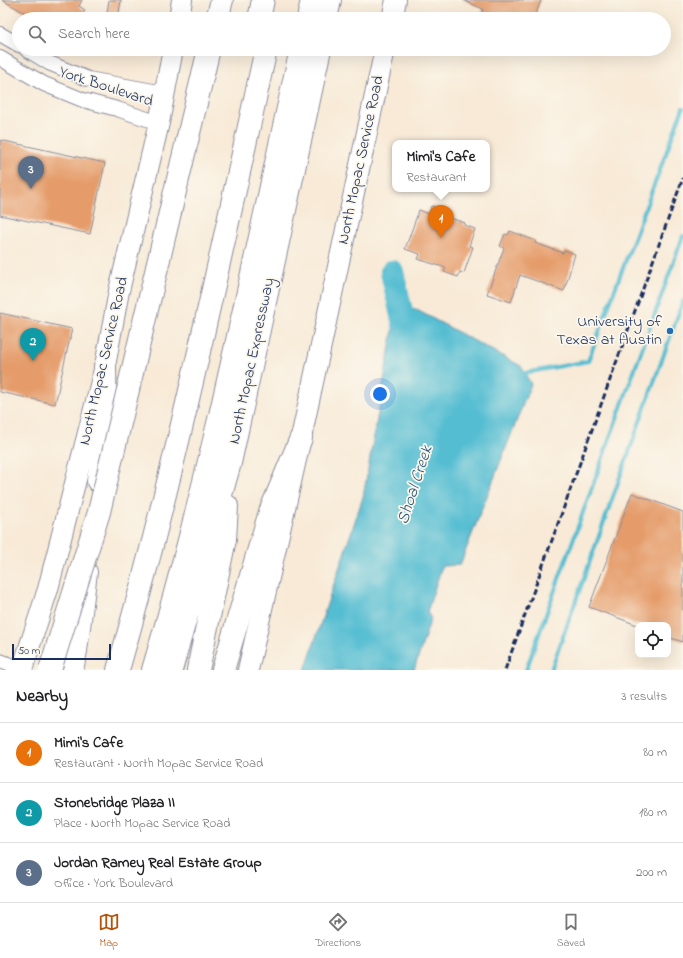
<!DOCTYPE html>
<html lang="en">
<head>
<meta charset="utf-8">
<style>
	:root { --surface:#fff; --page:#f2f2f2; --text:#202124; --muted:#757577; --line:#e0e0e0; --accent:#b45309 }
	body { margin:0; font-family:"Indie Flower",sans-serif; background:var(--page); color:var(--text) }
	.controls { position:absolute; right:12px; bottom:12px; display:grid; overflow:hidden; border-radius:8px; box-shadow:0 4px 16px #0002 }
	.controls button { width:36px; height:36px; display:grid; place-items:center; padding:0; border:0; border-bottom:1px solid var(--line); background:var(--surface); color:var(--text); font:20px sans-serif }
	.scale { position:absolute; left:12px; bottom:10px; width:99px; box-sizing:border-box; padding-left:4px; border:2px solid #1b2f5e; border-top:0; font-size:11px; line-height:14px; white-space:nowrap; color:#1b2f5e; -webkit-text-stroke:3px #fbf7ec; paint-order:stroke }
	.you { position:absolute; left:380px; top:394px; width:14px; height:14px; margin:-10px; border:3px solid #fff; border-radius:50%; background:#1a73e8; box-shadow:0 0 0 6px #1a73e833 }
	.badge { display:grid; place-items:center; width:26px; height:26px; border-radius:50%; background:var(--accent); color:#fff; font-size:13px; font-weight:700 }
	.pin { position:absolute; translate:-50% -33px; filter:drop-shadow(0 1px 2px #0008) }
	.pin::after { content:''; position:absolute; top:21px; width:14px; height:12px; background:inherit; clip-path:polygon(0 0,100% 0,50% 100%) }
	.popup { position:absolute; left:392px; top:140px; width:98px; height:52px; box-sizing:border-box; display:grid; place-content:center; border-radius:8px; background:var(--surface); filter:drop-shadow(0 1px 3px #0005); font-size:13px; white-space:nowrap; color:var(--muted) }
	.popup b { font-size:15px; color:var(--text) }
	.popup::after { content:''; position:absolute; left:50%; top:100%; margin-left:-8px; border:8px solid transparent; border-top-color:var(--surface) }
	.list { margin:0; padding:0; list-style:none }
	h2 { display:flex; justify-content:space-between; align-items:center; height:52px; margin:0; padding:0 16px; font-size:17px }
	h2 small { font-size:13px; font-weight:400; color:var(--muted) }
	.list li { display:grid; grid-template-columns:26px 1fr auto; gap:12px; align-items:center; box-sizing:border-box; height:60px; padding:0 16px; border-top:1px solid var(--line) }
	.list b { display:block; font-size:15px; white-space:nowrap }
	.list p { margin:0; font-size:13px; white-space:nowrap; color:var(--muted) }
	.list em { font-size:13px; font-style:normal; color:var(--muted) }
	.icon { flex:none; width:22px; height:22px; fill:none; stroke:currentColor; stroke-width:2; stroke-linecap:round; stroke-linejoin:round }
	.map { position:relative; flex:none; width:683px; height:670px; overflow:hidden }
	.search { position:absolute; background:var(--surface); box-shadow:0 4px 16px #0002; left:12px; right:12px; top:12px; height:44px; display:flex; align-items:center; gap:10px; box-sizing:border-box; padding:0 14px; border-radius:22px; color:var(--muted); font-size:15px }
	.sheet { height:232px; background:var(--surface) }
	nav { display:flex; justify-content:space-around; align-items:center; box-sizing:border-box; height:56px; border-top:1px solid var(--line); background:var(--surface); font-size:11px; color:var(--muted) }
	nav a { display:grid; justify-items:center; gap:2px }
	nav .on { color:var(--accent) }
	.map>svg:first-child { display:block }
	.water { fill:#55bdd2; stroke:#387698 }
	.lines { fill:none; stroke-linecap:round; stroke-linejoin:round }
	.stream { stroke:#55bdd2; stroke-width:4 }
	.river { stroke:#55bdd2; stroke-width:24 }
	.building { fill:#e59c6b }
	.street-casing { stroke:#8a8c9a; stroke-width:16 }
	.secondary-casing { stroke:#8a8c9a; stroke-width:22 }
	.highway-casing { stroke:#8a8c9a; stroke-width:24 }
	.street { stroke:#fff; stroke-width:14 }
	.secondary { stroke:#fff; stroke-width:20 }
	.highway { stroke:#fff; stroke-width:22 }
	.rail { stroke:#1b2f5e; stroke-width:3; stroke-dasharray:6 3; stroke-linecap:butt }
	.highway-bridge-casing { stroke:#8a8c9a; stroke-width:24; stroke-linecap:butt }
	.highway-bridge { stroke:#fff; stroke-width:22 }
	.poi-dot { fill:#1f6fb2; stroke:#fbf7ec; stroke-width:1.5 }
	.labels { text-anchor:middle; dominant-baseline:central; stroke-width:3.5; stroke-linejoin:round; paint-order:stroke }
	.street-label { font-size:16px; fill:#1b2f5e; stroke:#fbf7ec }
	.poi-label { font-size:16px; fill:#1b2f5e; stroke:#fbf7ec; text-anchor:end }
	.water-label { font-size:17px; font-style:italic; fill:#2c5a81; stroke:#fbf7ec }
</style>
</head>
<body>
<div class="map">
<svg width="683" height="670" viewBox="0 0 683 670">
	<rect width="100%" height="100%" fill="#fbf7ec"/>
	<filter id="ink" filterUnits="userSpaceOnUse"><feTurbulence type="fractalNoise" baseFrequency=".025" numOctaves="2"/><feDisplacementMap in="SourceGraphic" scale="8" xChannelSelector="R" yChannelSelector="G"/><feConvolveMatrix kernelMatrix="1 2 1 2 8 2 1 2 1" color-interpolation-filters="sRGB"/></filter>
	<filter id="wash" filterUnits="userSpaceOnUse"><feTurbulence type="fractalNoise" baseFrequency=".012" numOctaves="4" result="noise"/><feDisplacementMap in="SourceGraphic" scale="16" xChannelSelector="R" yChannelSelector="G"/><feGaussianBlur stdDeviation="0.9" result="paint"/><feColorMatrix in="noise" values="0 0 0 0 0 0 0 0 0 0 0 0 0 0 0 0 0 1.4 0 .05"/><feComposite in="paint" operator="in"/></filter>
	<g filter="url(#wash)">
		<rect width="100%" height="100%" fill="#f8ead7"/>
		<!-- water -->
		<path class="water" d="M415,309L521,366L531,384L460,565L442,566L427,612L431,618L414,670H305L363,497L395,318Z"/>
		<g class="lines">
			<!-- stream -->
			<path class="stream" d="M521,376L525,373L588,361L683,108
				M526,670L683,236
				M551,670L683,301"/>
			<!-- river -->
			<path class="river" d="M392,272L409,346"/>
		</g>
		<g id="blocks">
			<!-- building -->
			<path class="building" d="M2,0H82L79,6L85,10L80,19H36Z
				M109,0H121L118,19H106Z
				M463,0H541L534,19H493L481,15L483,9Z
				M0,140L105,163L90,234L0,215Z
				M431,206L446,211L444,216L465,223L464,225L475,229L469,246L473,247L464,273L460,272L458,277L444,272L446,268L418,259L420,254L405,249L419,210L429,214Z
				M510,231L536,241L535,243L563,253L565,250L575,254L564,291L520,275L511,302L487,294L504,248L500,246L505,234L508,235Z
				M0,313L72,329L55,404L0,392Z
				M632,493L683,512V642L668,637V625H637L589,607Z"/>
		</g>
	</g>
	<g filter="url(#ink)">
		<use href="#blocks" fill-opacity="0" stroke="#8a8c9a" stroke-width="1"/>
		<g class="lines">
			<!-- street casing -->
			<g class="street-casing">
				<path id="street" d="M0,34L19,45
					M26,49L49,63L88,79L164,93
					M0,58L44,84L83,100L117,109L159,123
					M0,661L22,669"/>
			</g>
			<!-- secondary casing -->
			<g class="secondary-casing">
				<path id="secondary" d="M179,19L182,0
					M392,19L396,0
					M22,670L48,589L105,366L119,291L159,123L173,49
					M248,670L301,438L385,49"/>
			</g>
			<!-- highway casing -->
			<g class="highway-casing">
				<path id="highway" d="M217,19L222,0
					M259,19L263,0
					M308,19L312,0
					M326,19L330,0
					M182,162L209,49
					M98,481L106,425L105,366
					M72,670L76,651L86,572
					M118,670C177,466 220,257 266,49
					M153,670C214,466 255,256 301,49
					M171,670L230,463L320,49
					M198,670L225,539L227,506
					M223,670L270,512L301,438"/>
			</g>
			<!-- street -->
			<use href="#street" class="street"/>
			<!-- secondary -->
			<use href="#secondary" class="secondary"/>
			<!-- highway -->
			<use href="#highway" class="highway"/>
			<!-- rail -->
			<path class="rail" d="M505,670L683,178"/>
			<!-- highway-bridge casing -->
			<g class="highway-bridge-casing">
				<path id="highway-bridge" d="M50,670L99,512L182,162"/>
			</g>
			<!-- highway-bridge -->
			<use href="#highway-bridge" class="highway-bridge"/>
		</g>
	</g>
	<!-- markers -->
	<circle class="poi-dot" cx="670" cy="331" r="4"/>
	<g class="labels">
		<!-- street labels -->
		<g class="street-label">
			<text transform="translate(106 87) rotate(18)">York Boulevard</text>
			<text transform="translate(361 160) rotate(-78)">North Mopac Service Road</text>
			<text transform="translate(104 361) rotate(-77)">North Mopac Service Road</text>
			<text transform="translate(252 361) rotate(-78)">North Mopac Expressway</text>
		</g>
		<!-- poi labels -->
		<g class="poi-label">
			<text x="662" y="322">University of<tspan x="662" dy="18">Texas at Austin</tspan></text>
		</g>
		<!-- water labels -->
		<g class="water-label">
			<text transform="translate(415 485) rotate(-72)">Shoal Creek</text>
		</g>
	</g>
</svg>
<div class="controls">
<button><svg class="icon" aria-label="locate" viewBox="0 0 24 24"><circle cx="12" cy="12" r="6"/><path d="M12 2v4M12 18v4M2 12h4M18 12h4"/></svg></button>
</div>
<div class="scale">50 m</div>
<div class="you"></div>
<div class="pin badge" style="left:441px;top:238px;background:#e8710a">1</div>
<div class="popup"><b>Mimi's Cafe</b>Restaurant</div>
<div class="pin badge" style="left:33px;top:361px;background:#0f9aa8">2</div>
<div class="pin badge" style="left:31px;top:189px;background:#5c6f8a">3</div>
<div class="search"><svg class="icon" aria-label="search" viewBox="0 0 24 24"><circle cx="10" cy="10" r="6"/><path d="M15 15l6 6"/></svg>Search here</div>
</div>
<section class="sheet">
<h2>Nearby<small>3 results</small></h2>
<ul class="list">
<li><span class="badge" style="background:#e8710a">1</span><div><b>Mimi's Cafe</b><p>Restaurant · North Mopac Service Road</p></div><em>80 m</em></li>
<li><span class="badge" style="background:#0f9aa8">2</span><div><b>Stonebridge Plaza II</b><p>Place · North Mopac Service Road</p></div><em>180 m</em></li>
<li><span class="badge" style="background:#5c6f8a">3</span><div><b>Jordan Ramey Real Estate Group</b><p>Office · York Boulevard</p></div><em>200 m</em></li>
</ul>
</section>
<nav>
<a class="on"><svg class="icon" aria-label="map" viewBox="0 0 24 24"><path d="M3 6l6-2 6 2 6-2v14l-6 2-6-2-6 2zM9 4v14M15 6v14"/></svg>Map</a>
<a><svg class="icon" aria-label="directions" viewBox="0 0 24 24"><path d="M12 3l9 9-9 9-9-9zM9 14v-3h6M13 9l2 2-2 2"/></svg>Directions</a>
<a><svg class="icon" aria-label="saved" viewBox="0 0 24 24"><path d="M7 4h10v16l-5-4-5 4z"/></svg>Saved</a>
</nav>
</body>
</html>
